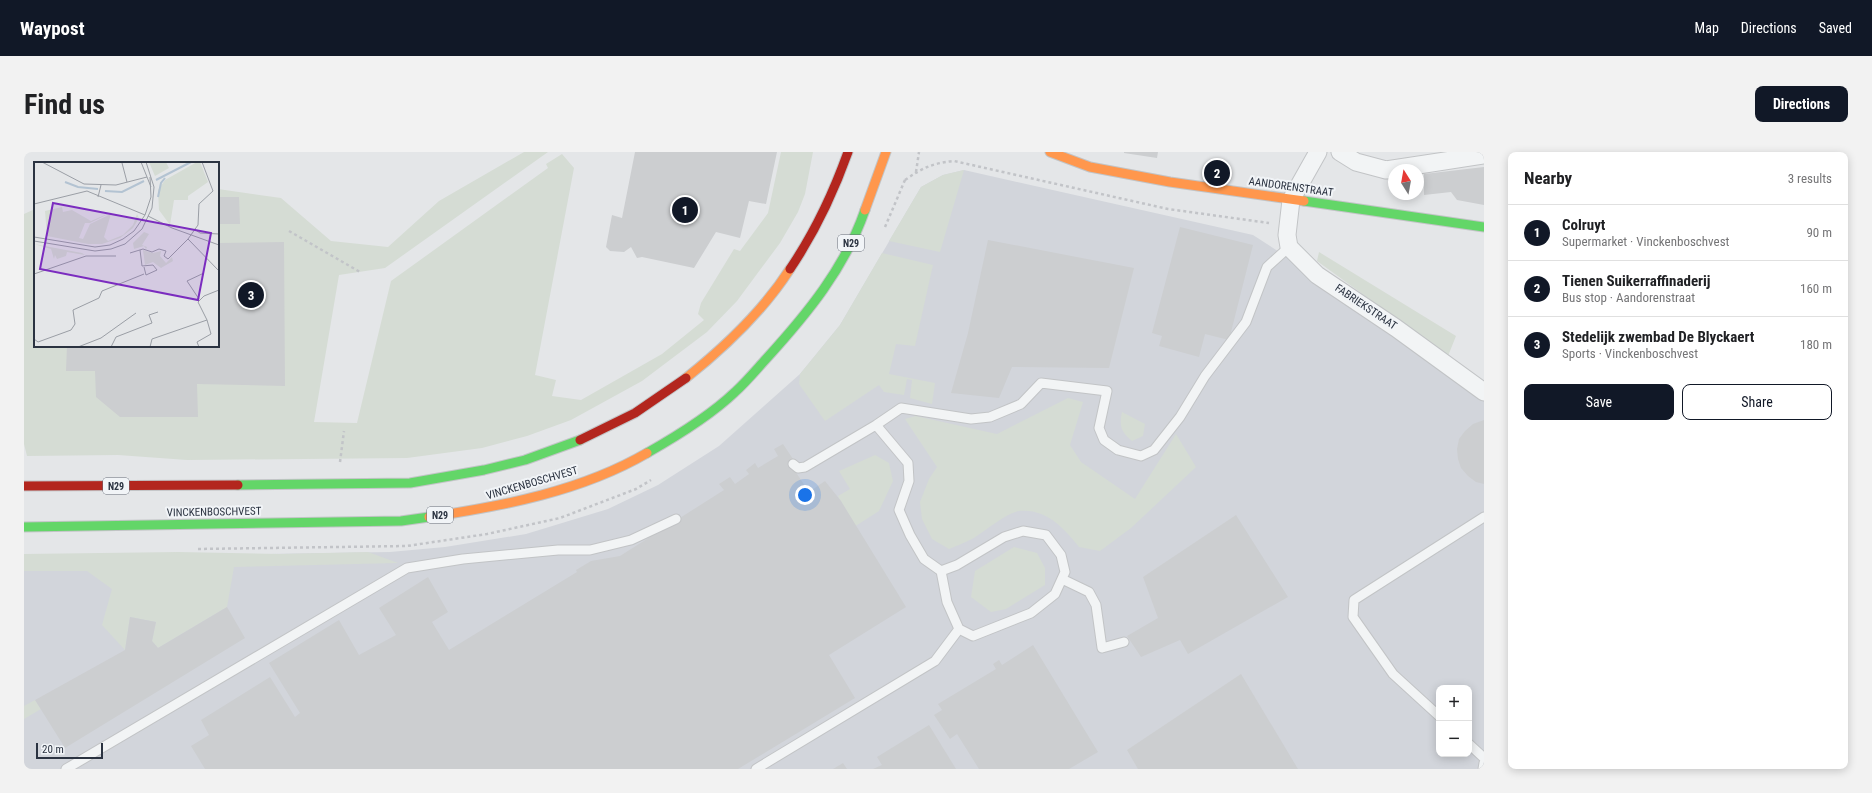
<!DOCTYPE html>
<html lang="en">
<head>
<meta charset="utf-8">
<style>
	:root { --surface:#fff; --page:#f2f2f2; --text:#202124; --muted:#757577; --line:#e0e0e0; --accent:#111827 }
	body { margin:0; font-family:"Roboto Condensed",sans-serif; background:var(--page); color:var(--text) }
	.controls { position:absolute; right:12px; bottom:12px; display:grid; overflow:hidden; border-radius:8px; box-shadow:0 2px 10px #0003 }
	.controls button { width:36px; height:36px; display:grid; place-items:center; padding:0; border:0; border-bottom:1px solid var(--line); background:var(--surface); color:var(--text); font:20px sans-serif }
	.compass { position:absolute; left:1364px; top:12px; width:36px; height:36px; border-radius:50%; background:var(--surface); box-shadow:0 2px 10px #0003; rotate:349deg }
	.scale { position:absolute; left:12px; bottom:10px; width:67px; box-sizing:border-box; padding-left:4px; border:2px solid #2b3341; border-top:0; font-size:11px; line-height:14px; white-space:nowrap; color:#2b3341; -webkit-text-stroke:3px #f1f4f7; paint-order:stroke }
	.you { position:absolute; left:781px; top:343px; width:14px; height:14px; margin:-10px; border:3px solid #fff; border-radius:50%; background:#1a73e8; box-shadow:0 0 0 6px #1a73e833 }
	.badge { display:grid; place-items:center; width:26px; height:26px; border-radius:50%; background:var(--accent); color:#fff; font-size:13px; font-weight:700 }
	.pin { position:absolute; translate:-50% -50%; border:2px solid #fff; box-shadow:0 1px 4px #0006 }
	.list { margin:0; padding:0; list-style:none }
	h2 { display:flex; justify-content:space-between; align-items:center; height:52px; margin:0; padding:0 16px; font-size:17px }
	h2 small { font-size:13px; font-weight:400; color:var(--muted) }
	.list li { display:grid; grid-template-columns:26px 1fr auto; gap:12px; align-items:center; box-sizing:border-box; height:56px; padding:0 16px; border-top:1px solid var(--line) }
	.list b { display:block; font-size:15px; white-space:nowrap }
	.list p { margin:0; font-size:13px; white-space:nowrap; color:var(--muted) }
	.list em { font-size:13px; font-style:normal; color:var(--muted) }
	.actions { display:flex; gap:8px; padding:12px 16px }
	.actions a { flex:1; padding:9px 0; border:1px solid var(--accent); border-radius:8px; text-align:center; font-size:14px; color:var(--accent) }
	.actions .main { background:var(--accent); color:#fff }
	.map { position:relative; flex:none; width:1460px; height:617px; overflow:hidden; border-radius:8px }
	header { display:flex; align-items:center; gap:24px; box-sizing:border-box; height:56px; padding:0 20px; background:var(--accent); color:#fff }
	header strong { font-size:19px }
	nav { display:flex; gap:22px; margin-inline-start:auto; font-size:14px }
	.intro { display:flex; align-items:center; justify-content:space-between; box-sizing:border-box; height:96px; padding:0 24px }
	h1 { margin:0; font-size:28px }
	.button { padding:10px 18px; border-radius:8px; background:var(--accent); color:#fff; font-size:14px; font-weight:700 }
	main { display:flex; gap:24px; padding:0 24px }
	aside { flex:1; background:var(--surface); border-radius:8px; box-shadow:0 2px 10px #0003 }
	.map>svg:first-child { display:block }
	.built { fill:#d2d5db; fill-rule:evenodd }
	.green { fill:#d5dcd4 }
	.building { fill:#ccced0 }
	.lines { fill:none; stroke-linecap:round; stroke-linejoin:round }
	.lane-casing { stroke:#c2c4c6; stroke-width:11 }
	.street-casing { stroke:#c2c4c6; stroke-width:19 }
	.fast-casing { stroke:#c2c4c6; stroke-width:11 }
	.slow-casing { stroke:#c2c4c6; stroke-width:11 }
	.jam-casing { stroke:#c2c4c6; stroke-width:11 }
	.path { stroke:#c2c4c8; stroke-width:2.5; stroke-dasharray:3 3; stroke-linecap:butt }
	.lane { stroke:#f2f4f5; stroke-width:9 }
	.street { stroke:#f2f4f5; stroke-width:17 }
	.fast { stroke:#63d668; stroke-width:9 }
	.slow { stroke:#ff974d; stroke-width:9 }
	.jam { stroke:#b3261e; stroke-width:9 }
	.labels { text-anchor:middle; dominant-baseline:central; stroke-width:4; stroke-linejoin:round; paint-order:stroke }
	.shield { fill:#f1f4f7; stroke:#666d78; stroke-width:1 }
	.shield-label { font-size:10px; font-weight:bold; fill:#2b3341 }
	.street-label { font-size:11px; fill:#2b3341; stroke:#f1f4f7 }
	.inset-river { fill:none; stroke:#b3c3d2; stroke-width:2 }
	.inset-road { fill:none; stroke:#9a9ea5; stroke-width:1 }
	.view { fill:#7b2cbf; fill-opacity:0.15; stroke:#7b2cbf; stroke-width:2 }
	.inset-edge { fill:none; stroke:#2b3341; stroke-width:2 }
</style>
</head>
<body>
<header>
<strong>Waypost</strong>
<nav><a>Map</a><a>Directions</a><a>Saved</a></nav>
</header>
<div class="intro"><h1>Find us</h1><a class="button">Directions</a></div>
<main>
<div class="map">
<svg width="1460" height="617" viewBox="0 0 1460 617">
	<rect width="100%" height="100%" fill="#e4e6e8"/>
	<!-- built -->
	<path class="built" d="M940,18L1229,83L1269,109L1460,249V617H0V406L366,400L421,395L502,382L584,357L634,333L695,294L776,222L816,173L897,35L919,23ZM1415,536H1445V602H1415Z"/>
	<!-- green -->
	<path class="green" d="M500,0H524L361,116L315,123L290,270L333,271L367,129L524,16L522,12L538,2L550,16L511,223L532,228L528,244L557,248L638,202L680,168L674,162L677,151L710,97L716,99L744,61L757,0H789L781,42L774,60L756,91L713,149L683,180L618,229L547,268L503,284L458,296L383,306L163,308L94,303L3,304L0,292V62L11,57V194H194V37L257,46L307,89L364,95L415,49Z
		M940,18L916,100L865,89L897,35L919,23Z
		M1295,100L1432,184L1424,204L1293,109Z
		M858,101L909,113L891,194L872,192L865,222L911,231L908,252L886,246L888,228L883,227L880,243L860,240L855,233L801,269L775,232L776,222L816,173Z
		M1044,246L1059,250L1046,293L1057,310L1111,347L1152,282L1172,315L1107,376L1076,399L1055,395C1041,377 1022,356 995,359C982,361 960,380 948,387C940,391 932,394 925,397L908,387L898,367L896,350L905,327L913,315L881,267L892,264L973,282Z
		M1098,260L1121,272L1119,284L1108,289C1097,280 1095,274 1098,260Z
		M851,303L865,311L869,329L855,359L830,375L814,344L826,337L815,319Z
		M990,395L1013,401L1021,416V433L982,457L967,460L947,445L951,419Z
		M154,400L255,402L344,400L374,411L210,415L203,455L134,496L128,489L132,470L106,465L101,498L78,473L88,437L63,419H0V402Z
		M11,548L17,557L0,567V554Z"/>
	<!-- building -->
	<path class="building" d="M611,0H753L742,52L725,49L716,86L692,80L670,116L618,105L613,106L607,95L600,100L586,99L582,95L588,63L598,66Z
		M1100,0H1134L1133,6L1100,1Z
		M1460,15V53L1433,48L1427,40L1400,43V22Z
		M194,45H215L216,72H194Z
		M1156,75L1229,93L1205,188L1181,182L1175,205L1135,194L1138,184L1128,181Z
		M964,88L1110,116L1085,216L988,215L975,246L927,241L944,181Z
		M260,90L261,234L173,232L174,265H96L72,245L71,219H42L43,194H194V91Z
		M1460,268V332L1452,330L1444,324L1437,316L1434,307L1433,297L1435,287L1441,279L1449,272Z
		M759,292L771,310L767,313L785,340L801,329L817,349L882,455L805,503L831,546L714,617H181L167,594L185,583L177,568L246,525L271,565L276,561L245,511L315,468L335,503L372,483L355,456L404,425L424,460L408,470L425,498L553,420L552,418L567,409L596,404L700,338L695,332L706,325L711,332L725,322L722,318L731,311L734,316L754,304L750,297Z
		M1212,363L1264,445L1164,502L1156,488L1117,505L1103,484L1134,466L1119,425Z
		M203,455L221,486L41,596L11,548L101,498L106,465L132,470L128,489L134,496Z
		M1009,493L1074,600L1045,617H955L933,582L926,587L910,563L918,558L914,552L972,517L969,512L975,508L978,513Z
		M1217,522L1274,617H1114L1103,598Z
		M905,573L932,617H849L858,613L853,605Z
		M819,611L823,617H809Z"/>
	<g class="lines">
		<!-- lane casing -->
		<g class="lane-casing">
			<path id="lane" d="M852,273L884,311L885,329L875,358L886,383L900,407L917,419L933,413L980,385L999,379L1022,383L1037,403L1041,420L1031,442L1007,461L949,484L935,477L923,450L917,419
				M769,312L774,316L781,315L852,273L877,256L947,267L966,265L997,252L1017,231L1083,239L1075,276L1080,288L1094,298L1117,304L1130,298L1156,265L1181,224L1222,170L1243,115L1265,95
				M1038,427L1065,440L1072,453L1078,496L1100,490
				M1415,564L1369,522L1329,465L1330,448L1460,365
				M1445,592L1460,606
				M42,617L383,416L439,407L534,398H566L607,388L652,367
				M732,617L911,509L935,477
				M1459,617L1460,611"/>
		</g>
		<!-- street casing -->
		<g class="street-casing">
			<path id="street" d="M1294,0L1267,48L1263,83L1265,95L1293,123L1372,176L1460,240
				M1316,0L1332,10L1362,18L1460,3"/>
		</g>
		<!-- fast casing -->
		<g class="fast-casing">
			<path id="fast" d="M1280,49L1460,75
				M623,301C653,284 686,264 711,240C722,230 732,218 742,207C783,162 821,116 841,58
				M214,333L386,331L460,318L501,308L556,288
				M0,375L377,369L405,365"/>
		</g>
		<!-- slow casing -->
		<g class="slow-casing">
			<path id="slow" d="M1026,0L1066,15L1146,30L1280,49
				M841,58L862,0
				M662,226C701,195 739,159 766,117
				M405,365C479,354 558,339 623,301"/>
		</g>
		<!-- jam casing -->
		<g class="jam-casing">
			<path id="jam" d="M766,117C791,80 809,42 824,0
				M556,288L611,261L662,226
				M0,334L214,333"/>
		</g>
		<!-- path -->
		<path class="path" d="M892,20L895,0
			M881,28C898,16 909,11 930,9L1144,57L1245,71
			M861,75L881,28
			M265,79L336,120
			M316,310L320,279
			M174,397L383,394L463,382L536,366L612,337L627,328"/>
		<!-- lane -->
		<use href="#lane" class="lane"/>
		<!-- street -->
		<use href="#street" class="street"/>
		<!-- fast -->
		<use href="#fast" class="fast"/>
		<!-- slow -->
		<use href="#slow" class="slow"/>
		<!-- jam -->
		<use href="#jam" class="jam"/>
	</g>
	<g class="labels">
		<!-- shield labels -->
		<g class="shield">
			<rect x="814" y="83" width="26" height="16" rx="3"/>
			<rect x="79" y="326" width="26" height="16" rx="3"/>
			<rect x="403" y="355" width="26" height="16" rx="3"/>
		</g>
		<g class="shield-label">
			<text x="827" y="91">N29</text>
			<text x="92" y="334">N29</text>
			<text x="416" y="363">N29</text>
		</g>
		<!-- street labels -->
		<g class="street-label">
			<text transform="translate(1267 35) rotate(8)">AANDORENSTRAAT</text>
			<text transform="translate(1342 155) rotate(34)">FABRIEKSTRAAT</text>
			<text transform="translate(508 331) rotate(-16)">VINCKENBOSCHVEST</text>
			<text transform="translate(190 360) rotate(-1)">VINCKENBOSCHVEST</text>
		</g>
	</g>
	<!-- overview -->
	<g transform="translate(10 10)">
		<rect width="185" height="185" fill="#e4e6e8"/>
		<path d="M115,0H132L135,6L121,14ZM163,0H166L174,20L154,34V38H140L136,63L125,48L124,28L131,18ZM28,45L29,50L38,48L57,59L80,49L56,61H51L45,76L49,77L56,62L77,52L70,75L74,79L89,73L99,63L103,52L105,56L99,66L86,76L68,82H54L13,74L11,49ZM110,70L115,72L108,83L113,85L112,87L110,84L100,87L99,81ZM0,82L48,91L51,93L33,90L32,94L23,97L21,93L20,97L17,87ZM109,88L119,91L127,89L126,94L132,101L138,95L139,99L127,106L119,100L111,103Z" fill="#d5dcd4"/>
		<path class="inset-river" d="M122,18L157,0M31,20L44,25L64,27M71,29L88,30L110,19M124,35L127,21L131,16"/>
		<path class="inset-road" d="M8,0L50,22L82,23L113,15M107,0L117,25M168,0L179,29L165,42L164,63L154,77L185,109M88,1L93,20M53,29L111,53M64,35L67,23M0,42L53,29M114,54L138,66L185,83M160,67L166,71L185,72M0,75L61,85L76,83L89,77L100,69L111,53L117,35L116,15M0,79L61,89L77,87L91,82L108,67L118,46L120,25L112,0M106,88L108,104L119,103L123,108L112,113L110,105M96,91L109,87L118,90L125,87L132,89L130,94L134,97L154,77M0,112L52,94H82M165,137L153,119L170,111M173,158L164,140L170,134L185,128M0,177L4,180L37,168L41,162L39,148L65,136L68,129L110,112M44,185L67,176L102,151M77,185L82,175L118,161L115,153L124,150M116,185L118,177L173,158L177,172L163,180L165,185"/>
		<path class="view" d="M19,41L177,71L164,138L6,107Z"/>
		<rect width="185" height="185" class="inset-edge"/>
	</g>
</svg>
<div class="controls">
<button>+</button>
<button>−</button>
</div>
<svg class="compass" viewBox="-18 -18 36 36"><path d="M0-13l5 13h-10z" fill="#e53935"/><path d="M0 13l5-13h-10z" fill="#757577"/></svg>
<div class="scale">20 m</div>
<div class="you"></div>
<div class="pin badge" style="left:661px;top:58px">1</div>
<div class="pin badge" style="left:1193px;top:21px">2</div>
<div class="pin badge" style="left:227px;top:143px">3</div>
</div>
<aside>
<h2>Nearby<small>3 results</small></h2>
<ul class="list">
<li><span class="badge">1</span><div><b>Colruyt</b><p>Supermarket · Vinckenboschvest</p></div><em>90 m</em></li>
<li><span class="badge">2</span><div><b>Tienen Suikerraffinaderij</b><p>Bus stop · Aandorenstraat</p></div><em>160 m</em></li>
<li><span class="badge">3</span><div><b>Stedelijk zwembad De Blyckaert</b><p>Sports · Vinckenboschvest</p></div><em>180 m</em></li>
</ul>
<div class="actions"><a class="main">Save</a><a>Share</a></div>
</aside>
</main>
</body>
</html>
